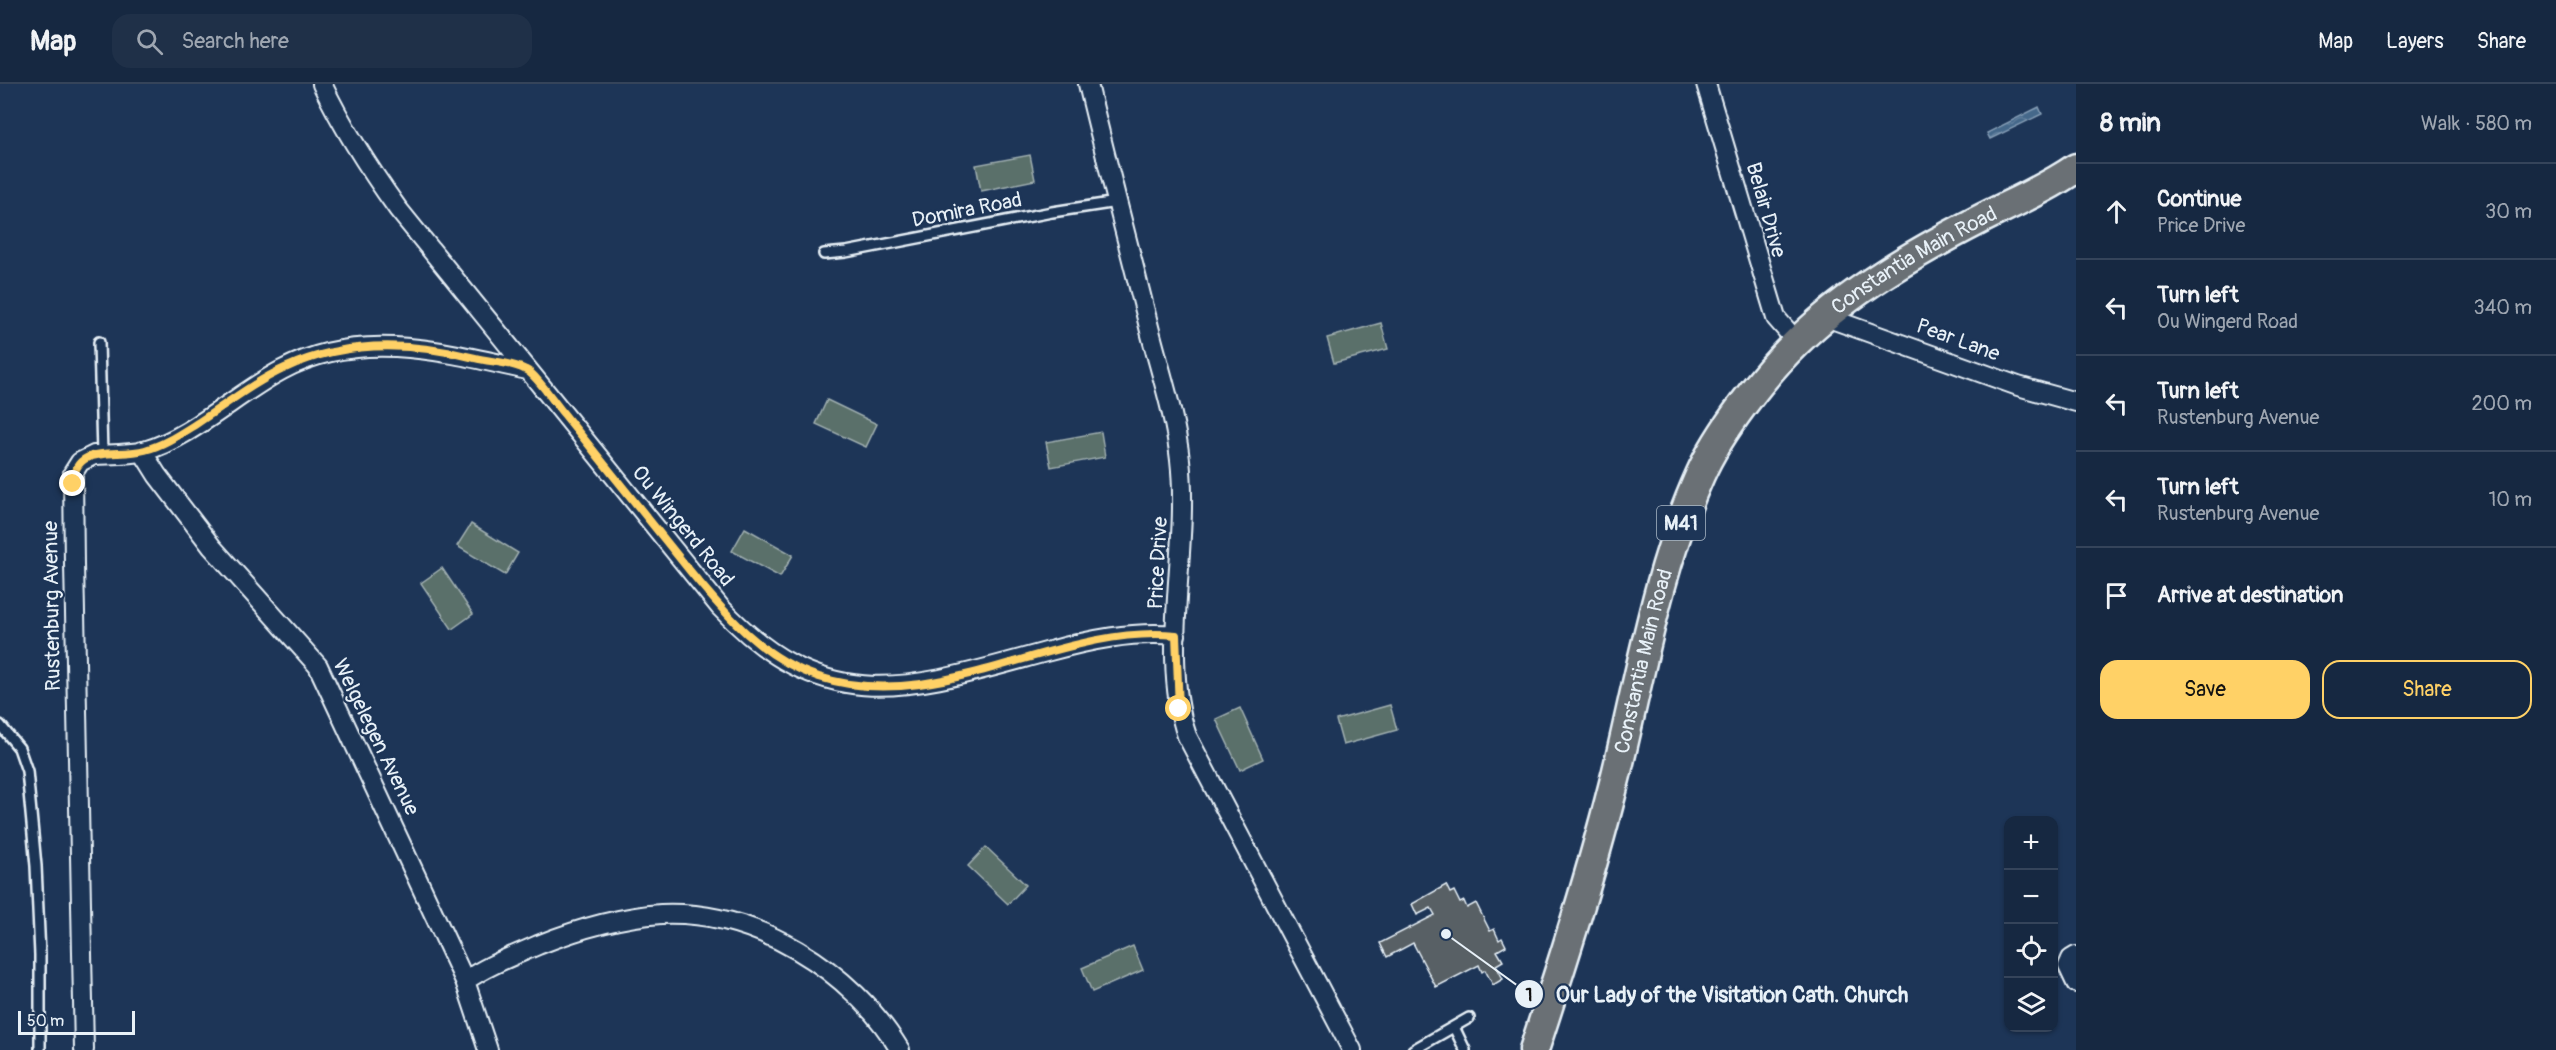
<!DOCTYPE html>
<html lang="en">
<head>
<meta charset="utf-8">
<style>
	:root { --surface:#162841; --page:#1f3048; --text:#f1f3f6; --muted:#9ea6b1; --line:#35445a; --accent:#ffd166 }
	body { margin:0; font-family:Pangolin,sans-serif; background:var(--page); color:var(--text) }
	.controls { position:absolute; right:18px; bottom:18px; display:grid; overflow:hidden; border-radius:12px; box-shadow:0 2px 4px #0004 }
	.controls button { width:54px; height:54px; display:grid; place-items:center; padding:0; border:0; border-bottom:2px solid var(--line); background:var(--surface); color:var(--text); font:30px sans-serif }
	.scale { position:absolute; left:18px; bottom:15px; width:117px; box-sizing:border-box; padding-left:6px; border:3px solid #e8f1f8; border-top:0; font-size:16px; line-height:21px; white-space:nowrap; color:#e8f1f8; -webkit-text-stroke:4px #1d3557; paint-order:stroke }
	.stop { position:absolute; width:18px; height:18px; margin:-14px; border:4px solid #ffd166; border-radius:50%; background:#fff }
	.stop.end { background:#ffd166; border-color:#fff; box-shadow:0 2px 6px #0008 }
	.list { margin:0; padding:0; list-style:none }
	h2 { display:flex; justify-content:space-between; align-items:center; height:78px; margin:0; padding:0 24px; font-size:26px }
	h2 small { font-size:20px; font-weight:400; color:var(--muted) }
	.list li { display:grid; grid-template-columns:39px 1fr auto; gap:18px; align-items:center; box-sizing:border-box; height:96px; padding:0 24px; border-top:2px solid var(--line) }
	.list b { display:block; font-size:22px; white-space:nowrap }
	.list p { margin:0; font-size:20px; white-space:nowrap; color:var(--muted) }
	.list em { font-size:20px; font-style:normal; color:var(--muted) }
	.actions { display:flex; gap:12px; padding:18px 24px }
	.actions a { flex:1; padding:14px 0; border:2px solid var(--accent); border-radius:18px; text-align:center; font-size:21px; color:var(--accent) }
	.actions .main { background:var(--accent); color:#111 }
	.icon { flex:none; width:33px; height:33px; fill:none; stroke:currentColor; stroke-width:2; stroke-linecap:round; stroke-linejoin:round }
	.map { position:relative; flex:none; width:2076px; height:966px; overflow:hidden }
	header { display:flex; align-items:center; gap:36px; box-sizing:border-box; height:84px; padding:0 30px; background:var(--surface); border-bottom:2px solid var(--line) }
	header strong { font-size:28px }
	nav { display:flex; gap:33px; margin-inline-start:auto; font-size:21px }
	.search { width:420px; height:54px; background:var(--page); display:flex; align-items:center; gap:15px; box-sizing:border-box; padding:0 21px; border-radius:18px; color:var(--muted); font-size:22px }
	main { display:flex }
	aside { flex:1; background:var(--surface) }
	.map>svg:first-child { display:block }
	.garden { fill:#5a6f6a; stroke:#a1b0b1; stroke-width:1.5 }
	.water { fill:url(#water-waves); stroke:#869eb6; stroke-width:1.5 }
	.building { fill:#586065; stroke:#e8f1f8; stroke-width:1.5 }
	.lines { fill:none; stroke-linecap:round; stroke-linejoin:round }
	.service-casing { stroke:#e8f1f8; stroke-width:14 }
	.minor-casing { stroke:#e8f1f8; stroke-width:22 }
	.primary-casing { stroke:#e8f1f8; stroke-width:33 }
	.service { stroke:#1d3557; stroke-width:9 }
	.minor { stroke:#1d3557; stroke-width:18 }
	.primary { stroke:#6a7074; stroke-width:28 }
	.route { stroke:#ffd166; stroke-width:8 }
	.labels { text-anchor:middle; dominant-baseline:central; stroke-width:4.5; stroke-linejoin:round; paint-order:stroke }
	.shield { fill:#1d3557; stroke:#abb9c8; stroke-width:1.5 }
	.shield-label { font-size:20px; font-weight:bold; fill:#e8f1f8 }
	.street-label { font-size:21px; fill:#e8f1f8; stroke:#1d3557 }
	.leader { fill:none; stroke:#e8f1f8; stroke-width:2 }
	.callout-dot { fill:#e8f1f8; stroke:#1d3557; stroke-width:2 }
	.mark-label { font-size:18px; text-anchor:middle; font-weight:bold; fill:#111 }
	.callout-label { font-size:22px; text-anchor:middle; font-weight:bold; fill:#e8f1f8; stroke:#1d3557; stroke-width:4.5; stroke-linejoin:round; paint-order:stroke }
</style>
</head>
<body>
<header>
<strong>Map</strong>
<div class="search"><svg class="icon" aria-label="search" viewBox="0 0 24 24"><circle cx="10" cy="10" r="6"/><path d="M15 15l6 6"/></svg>Search here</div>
<nav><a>Map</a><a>Layers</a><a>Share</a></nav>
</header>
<main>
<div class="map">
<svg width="2076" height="966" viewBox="0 0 2076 966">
	<defs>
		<pattern id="water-waves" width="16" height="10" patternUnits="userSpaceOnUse" patternTransform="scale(1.5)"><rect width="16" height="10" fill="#44678a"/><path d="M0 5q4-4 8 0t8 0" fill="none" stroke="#5f7d9b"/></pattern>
	</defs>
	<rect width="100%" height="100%" fill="#1d3557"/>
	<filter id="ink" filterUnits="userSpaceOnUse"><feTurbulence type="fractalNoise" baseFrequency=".0167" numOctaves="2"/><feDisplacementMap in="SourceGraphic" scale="12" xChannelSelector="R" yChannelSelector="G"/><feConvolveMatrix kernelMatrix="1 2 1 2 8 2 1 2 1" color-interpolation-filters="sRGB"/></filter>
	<g filter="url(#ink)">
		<!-- garden -->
		<path class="garden" d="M1030,71L1035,96L981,107L976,81Z
			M1381,239L1388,265L1334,279L1327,254Z
			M827,316L877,340L866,363L816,340Z
			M1101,348L1105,373L1051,383L1046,358Z
			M471,440L518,469L505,491L457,462Z
			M745,444L793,471L780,493L732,467Z
			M442,484L473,530L452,545L421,499Z
			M1390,621L1397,646L1343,661L1336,636Z
			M1240,624L1263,675L1240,686L1216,635Z
			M986,763L1026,801L1008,820L968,782Z
			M1133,862L1143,886L1092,908L1082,884Z"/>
		<!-- water -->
		<path class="water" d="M2039,23L2042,30L1990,55L1987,49Z"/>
		<!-- building -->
		<path class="building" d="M1446,801L1450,809L1454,807L1460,819L1464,817L1467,824L1476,819L1490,847L1494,845L1499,856L1502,854L1506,862L1497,867L1503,877L1496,881L1503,895L1493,901L1485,886L1482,888L1479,881L1436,903L1413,859L1387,873L1380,859L1435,831L1431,824L1417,831L1412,820Z"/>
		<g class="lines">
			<!-- service casing -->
			<g class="service-casing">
				<path id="service" d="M824,170L846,168L1052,128L1117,118
					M99,258L102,370
					M0,641L19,664L27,687L36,782L40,871V966
					M1454,943L1465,966
					M1413,966L1469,934"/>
			</g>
			<!-- minor casing -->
			<g class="minor-casing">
				<path id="minor" d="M322,0C343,44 370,86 398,125L720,523C827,637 913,604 1046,568C1089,556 1132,547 1176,551
					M1088,0C1107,80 1128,159 1148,239C1159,284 1175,330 1180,376C1190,463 1159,572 1187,652L1352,966
					M1706,0L1776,234L1797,258
					M1826,233L2018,302L2076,318
					M142,367L157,391L212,463L318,582L465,897L488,966
					M2076,872L2071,875L2068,882L2076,899
					M465,897C488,881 513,872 538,861C578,845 618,833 661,830C756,826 852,886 900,966
					M84,966L74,480L73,389L80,378L94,371C109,370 128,371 144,367C191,354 238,309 282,286C359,244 447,268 527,286"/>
			</g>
			<!-- primary casing -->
			<g class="primary-casing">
				<g id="primary">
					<path id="s1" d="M1534,966C1564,874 1594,781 1617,687C1641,587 1658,484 1700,391C1719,348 1764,290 1797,258C1849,207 1915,169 1979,136C2012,119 2046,105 2076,84"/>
				</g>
			</g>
			<!-- service -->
			<use href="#service" class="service"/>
			<!-- minor -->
			<use href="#minor" class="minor"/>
			<!-- primary -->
			<use href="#primary" class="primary"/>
		</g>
	</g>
	<g class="lines" filter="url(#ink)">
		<!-- route -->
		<path class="route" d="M73,400C74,358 117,374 145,366C164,361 180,350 196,340C225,321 254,298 285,284C345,256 412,258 475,274C491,278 512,278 526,286C537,291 555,320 564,330C606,383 648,435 690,487C726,531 763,575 819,593C940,632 1055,540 1176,551L1179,625"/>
	</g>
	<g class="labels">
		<!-- shield labels -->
		<rect class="shield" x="1657" y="422" width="48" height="34" rx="4.5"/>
		<g class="shield-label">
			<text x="1681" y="439">M41</text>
		</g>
		<!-- street labels -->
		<g class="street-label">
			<text transform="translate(967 126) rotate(-11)">Domira Road</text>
			<text transform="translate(1766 126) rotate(74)">Belair Drive</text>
			<text stroke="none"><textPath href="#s1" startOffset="908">Constantia Main Road</textPath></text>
			<text transform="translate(1958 256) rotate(20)">Pear Lane</text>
			<text transform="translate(683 442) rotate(51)">Ou Wingerd Road</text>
			<text transform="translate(1158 479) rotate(-87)">Price Drive</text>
			<text transform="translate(52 522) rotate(-91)">Rustenburg Avenue</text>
			<text stroke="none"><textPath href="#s1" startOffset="404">Constantia Main Road</textPath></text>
			<text transform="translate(376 653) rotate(64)">Welgelegen Avenue</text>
		</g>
	</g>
	<!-- callouts -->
	<path class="leader" d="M1446 850L1529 910"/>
	<g class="callout-dot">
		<circle cx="1446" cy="850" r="6"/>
		<circle cx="1529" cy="910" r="15"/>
	</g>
	<g class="mark-label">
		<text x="1529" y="917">1</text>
	</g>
	<g class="callout-label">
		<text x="1732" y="918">Our Lady of the Visitation Cath. Church</text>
	</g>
</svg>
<div class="controls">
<button>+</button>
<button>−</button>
<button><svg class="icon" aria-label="locate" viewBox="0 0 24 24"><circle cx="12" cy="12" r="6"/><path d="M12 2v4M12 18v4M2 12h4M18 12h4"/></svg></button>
<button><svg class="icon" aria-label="layers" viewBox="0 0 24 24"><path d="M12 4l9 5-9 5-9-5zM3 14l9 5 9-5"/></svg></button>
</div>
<div class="scale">50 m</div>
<div class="stop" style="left:1179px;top:625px"></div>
<div class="stop end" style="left:73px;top:400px"></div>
</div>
<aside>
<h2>8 min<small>Walk · 580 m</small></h2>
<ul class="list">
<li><svg class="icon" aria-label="ahead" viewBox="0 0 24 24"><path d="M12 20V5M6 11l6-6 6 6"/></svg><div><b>Continue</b><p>Price Drive</p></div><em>30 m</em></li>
<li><svg class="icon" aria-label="left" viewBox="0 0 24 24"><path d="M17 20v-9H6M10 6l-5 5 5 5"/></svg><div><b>Turn left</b><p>Ou Wingerd Road</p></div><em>340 m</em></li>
<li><svg class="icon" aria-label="left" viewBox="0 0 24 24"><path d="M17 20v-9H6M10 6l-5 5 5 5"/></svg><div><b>Turn left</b><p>Rustenburg Avenue</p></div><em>200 m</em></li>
<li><svg class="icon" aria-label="left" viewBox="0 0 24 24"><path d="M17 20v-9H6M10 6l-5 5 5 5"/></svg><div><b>Turn left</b><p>Rustenburg Avenue</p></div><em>10 m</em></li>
<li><svg class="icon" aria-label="arrive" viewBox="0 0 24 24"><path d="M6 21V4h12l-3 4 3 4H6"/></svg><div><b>Arrive at destination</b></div></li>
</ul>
<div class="actions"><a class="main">Save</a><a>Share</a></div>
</aside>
</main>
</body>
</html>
